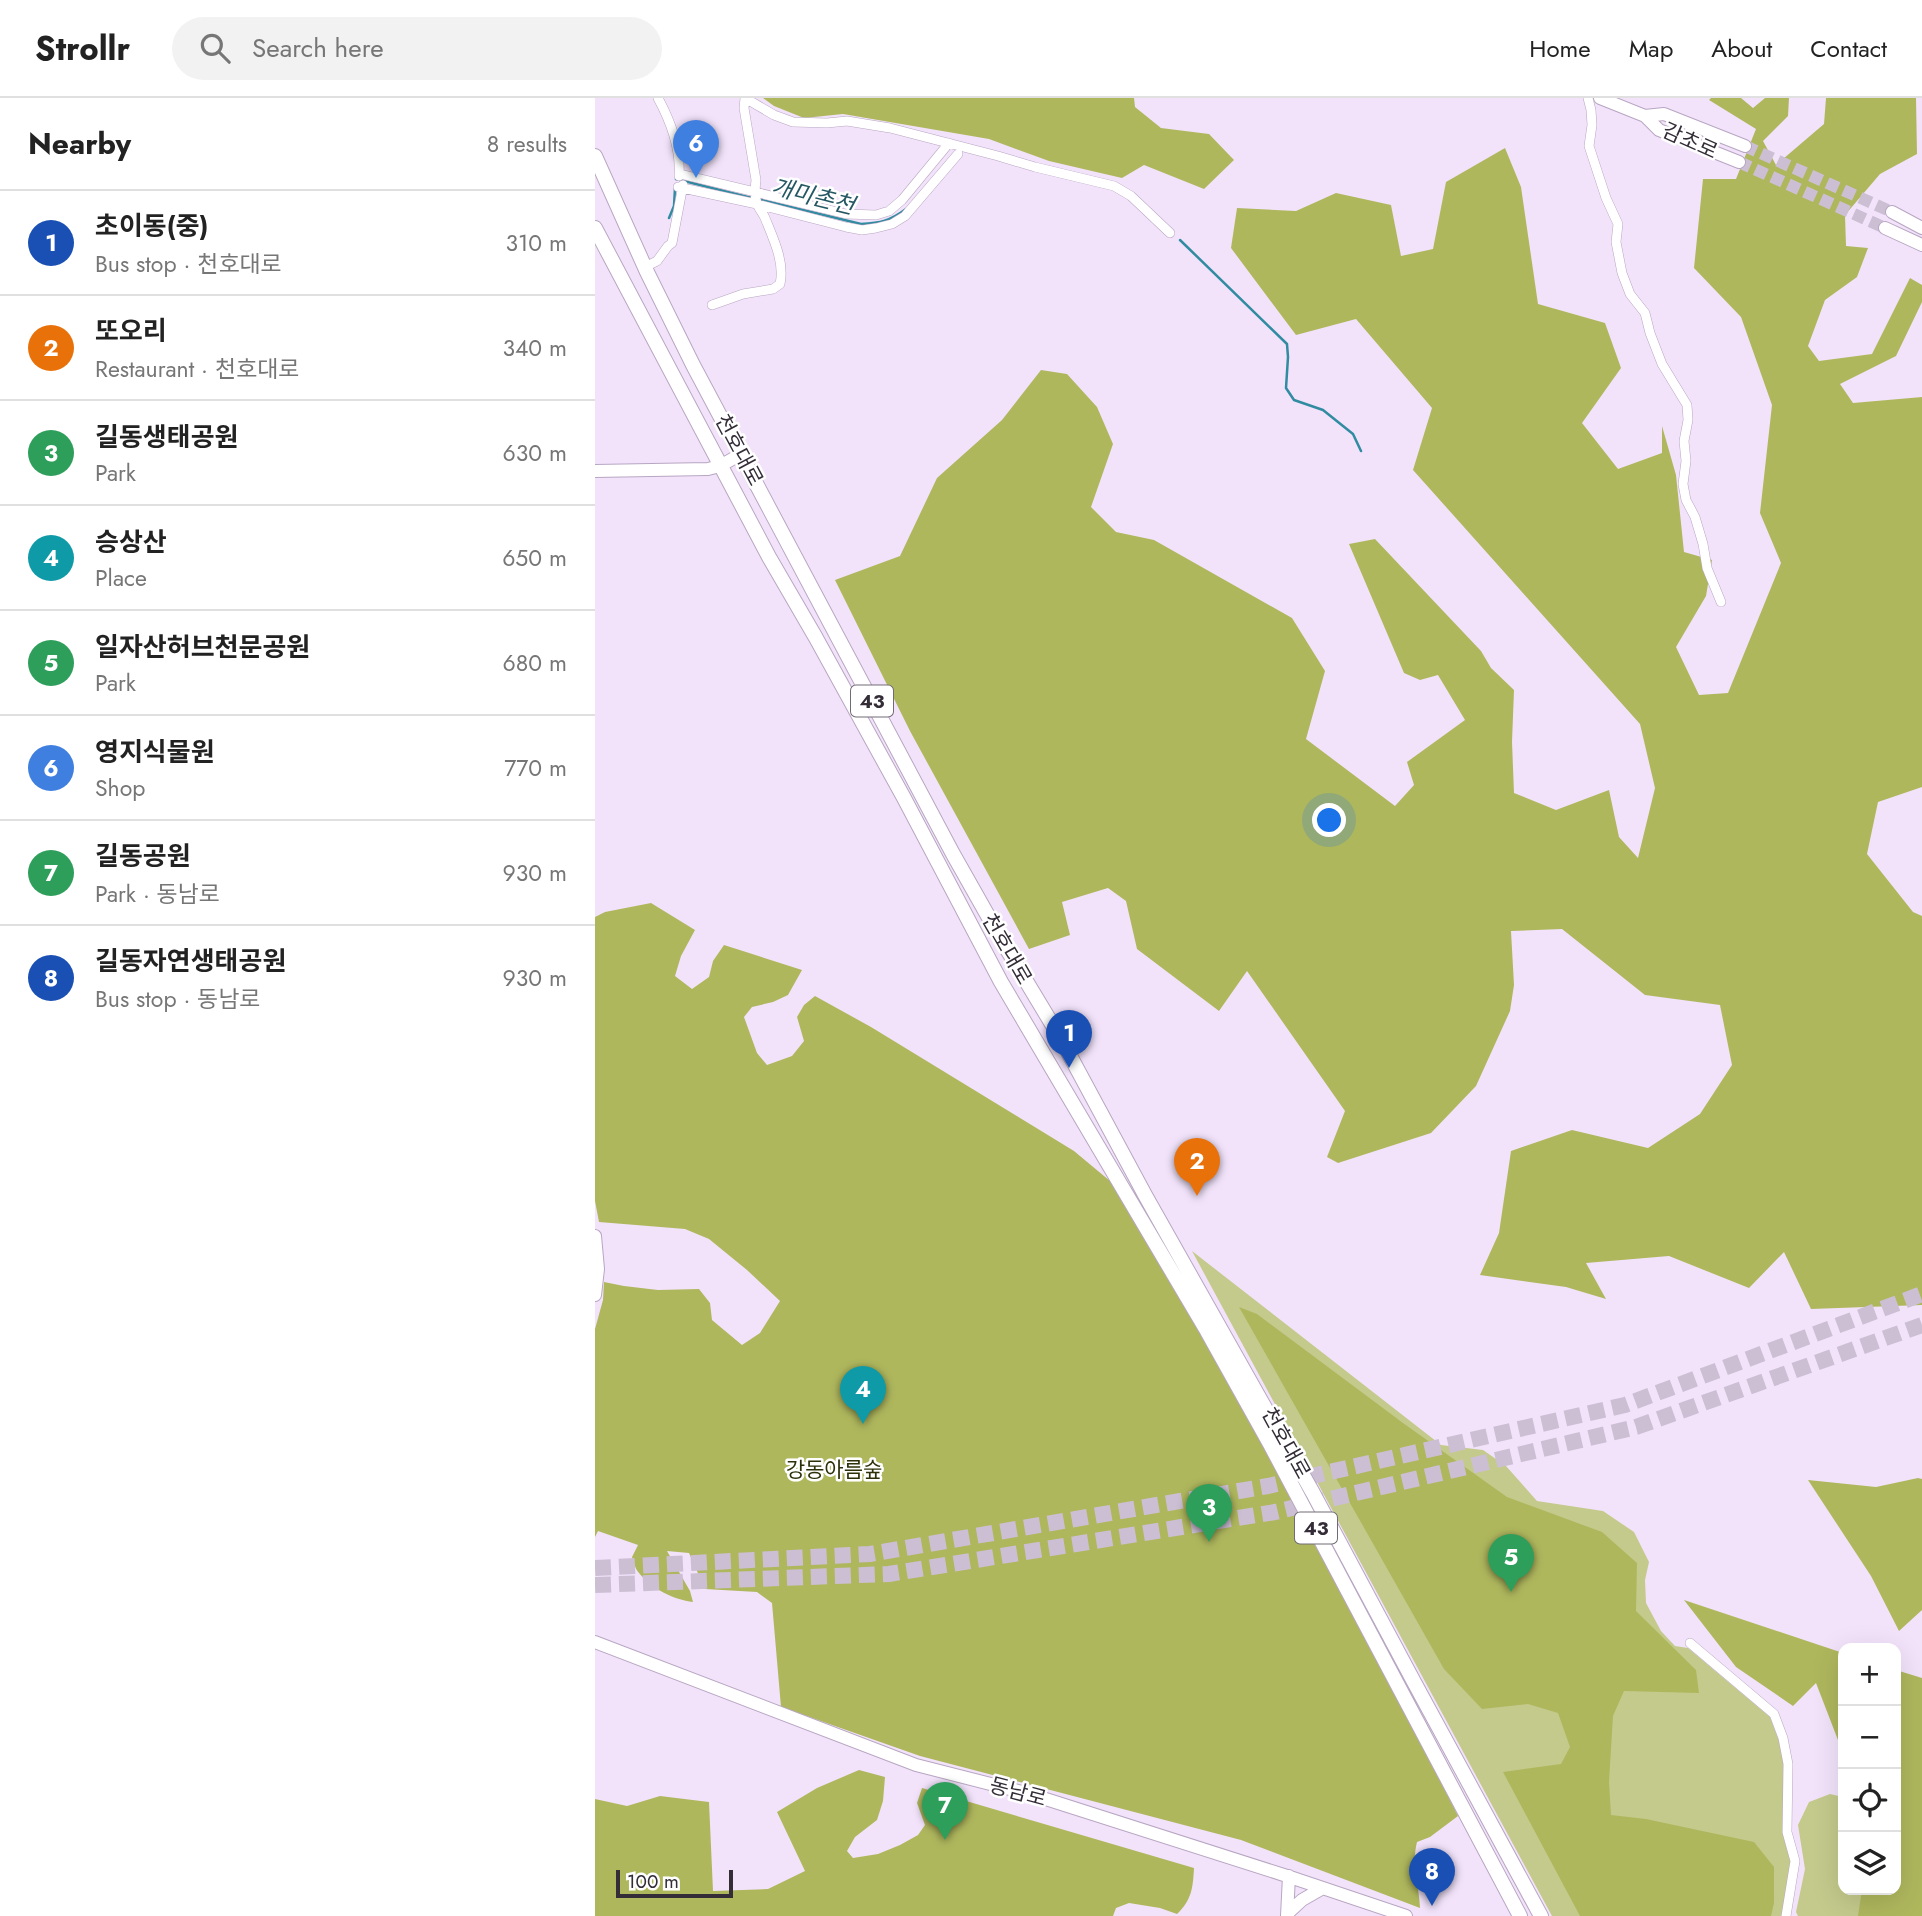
<!DOCTYPE html>
<html lang="en">
<head>
<meta charset="utf-8">
<style>
	:root { --surface:#fff; --page:#f2f2f2; --text:#222; --muted:#767676; --line:#e0e0e0; --accent:#1a73e8 }
	body { margin:0; font-family:Jost,"Noto Sans KR",sans-serif; background:var(--page); color:var(--text) }
	.controls { position:absolute; right:21px; bottom:21px; display:grid; overflow:hidden; border-radius:14px; box-shadow:0 7px 28px #0002 }
	.controls button { width:63px; height:63px; display:grid; place-items:center; padding:0; border:0; border-bottom:2px solid var(--line); background:var(--surface); color:var(--text); font:35px sans-serif }
	.scale { position:absolute; left:21px; bottom:18px; width:117px; box-sizing:border-box; padding-left:7px; border:4px solid #342d38; border-top:0; font-size:19px; line-height:24px; white-space:nowrap; color:#342d38; -webkit-text-stroke:5px #fff; paint-order:stroke }
	.you { position:absolute; left:735px; top:723px; width:24px; height:24px; margin:-18px; border:5px solid #fff; border-radius:50%; background:#1a73e8; box-shadow:0 0 0 10px #1a73e833 }
	.badge { display:grid; place-items:center; width:46px; height:46px; border-radius:50%; background:var(--accent); color:#fff; font-size:23px; font-weight:700 }
	.pin { position:absolute; translate:-50% -58px; filter:drop-shadow(0 2px 4px #0008) }
	.pin::after { content:''; position:absolute; top:37px; width:24px; height:21px; background:inherit; clip-path:polygon(0 0,100% 0,50% 100%) }
	.list { margin:0; padding:0; list-style:none }
	h2 { display:flex; justify-content:space-between; align-items:center; height:91px; margin:0; padding:0 28px; font-size:30px }
	h2 small { font-size:23px; font-weight:400; color:var(--muted) }
	.list li { display:grid; grid-template-columns:46px 1fr auto; gap:21px; align-items:center; box-sizing:border-box; height:105px; padding:0 28px; border-top:2px solid var(--line) }
	.list b { display:block; font-size:26px; white-space:nowrap }
	.list p { margin:0; font-size:23px; white-space:nowrap; color:var(--muted) }
	.list em { font-size:23px; font-style:normal; color:var(--muted) }
	.icon { flex:none; width:38px; height:38px; fill:none; stroke:currentColor; stroke-width:2; stroke-linecap:round; stroke-linejoin:round }
	.map { position:relative; flex:none; width:1327px; height:1818px; overflow:hidden }
	header { display:flex; align-items:center; gap:42px; box-sizing:border-box; height:98px; padding:0 35px; background:var(--surface); border-bottom:2px solid var(--line) }
	header strong { font-size:33px }
	nav { display:flex; gap:38px; margin-inline-start:auto; font-size:24px }
	.search { width:490px; height:63px; background:var(--page); display:flex; align-items:center; gap:18px; box-sizing:border-box; padding:0 24px; border-radius:38px; color:var(--muted); font-size:26px }
	main { display:flex }
	aside { flex:1; background:var(--surface) }
	.map>svg:first-child { display:block }
	.green { fill:#c4ca8c }
	.forest { fill:#afb75d }
	.lines { fill:none; stroke-linecap:round; stroke-linejoin:round }
	.stream { stroke:#318ba1; stroke-width:2.5 }
	.secondary-tunnel { stroke:#ccbfd4; stroke-width:12; stroke-dasharray:12 6; stroke-linecap:butt }
	.highway-tunnel { stroke:#ccbfd4; stroke-width:16; stroke-dasharray:16 8; stroke-linecap:butt }
	.street-casing { stroke:#b8a6c2; stroke-width:10 }
	.secondary-casing { stroke:#b8a6c2; stroke-width:14 }
	.primary-casing { stroke:#b8a6c2; stroke-width:16 }
	.street { stroke:#fff; stroke-width:9 }
	.secondary { stroke:#fff; stroke-width:12 }
	.primary { stroke:#fff; stroke-width:14 }
	.labels { text-anchor:middle; dominant-baseline:central; stroke-width:5; stroke-linejoin:round; paint-order:stroke }
	.shield { fill:#fff; stroke:#716c74; stroke-width:2 }
	.shield-label { font-size:19px; font-weight:bold; fill:#342d38 }
	.street-label { font-size:21px; fill:#342d38; stroke:#fff }
	.park-label { font-size:21px; fill:#2e3009; stroke:#fff }
	.water-label { font-size:23px; font-style:italic; fill:#255864; stroke:#fff }
</style>
</head>
<body>
<header>
<strong>Strollr</strong>
<div class="search"><svg class="icon" aria-label="search" viewBox="0 0 24 24"><circle cx="10" cy="10" r="6"/><path d="M15 15l6 6"/></svg>Search here</div>
<nav><a>Home</a><a>Map</a><a>About</a><a>Contact</a></nav>
</header>
<main>
<aside>
<h2>Nearby<small>8 results</small></h2>
<ul class="list">
<li><span class="badge" style="background:#1a4fb4">1</span><div><b>초이동(중)</b><p>Bus stop · 천호대로</p></div><em>310 m</em></li>
<li><span class="badge" style="background:#e8710a">2</span><div><b>또오리</b><p>Restaurant · 천호대로</p></div><em>340 m</em></li>
<li><span class="badge" style="background:#2e9e5b">3</span><div><b>길동생태공원</b><p>Park</p></div><em>630 m</em></li>
<li><span class="badge" style="background:#0f9aa8">4</span><div><b>승상산</b><p>Place</p></div><em>650 m</em></li>
<li><span class="badge" style="background:#2e9e5b">5</span><div><b>일자산허브천문공원</b><p>Park</p></div><em>680 m</em></li>
<li><span class="badge" style="background:#3f7fe0">6</span><div><b>영지식물원</b><p>Shop</p></div><em>770 m</em></li>
<li><span class="badge" style="background:#2e9e5b">7</span><div><b>길동공원</b><p>Park · 동남로</p></div><em>930 m</em></li>
<li><span class="badge" style="background:#1a4fb4">8</span><div><b>길동자연생태공원</b><p>Bus stop · 동남로</p></div><em>930 m</em></li>
</ul>
</aside>
<div class="map">
<svg width="1327" height="1818" viewBox="0 0 1327 1818">
	<rect width="100%" height="100%" fill="#f2e3fb"/>
	<!-- green -->
	<path class="green" d="M597,1153L846,1347L888,1352L911,1368L942,1403L1008,1413L1039,1434L1054,1464L1050,1482L1051,1505L1066,1533L1080,1548L1093,1550L1175,1619L1184,1643L1189,1668L1188,1736L1196,1765L1187,1818H957Z
		M1235,1696L1248,1699V1792H1275L1270,1818H1203L1201,1814L1210,1771L1203,1727L1214,1704Z"/>
	<!-- forest -->
	<path class="forest" d="M168,0H539L540,9L566,30L614,36L639,62L609,91L549,67L527,80L454,63L394,41L248,16L209,20L179,8Z
		M1116,0H1146L1158,10L1170,0H1194L1193,18L1168,43L1181,67L1229,26L1231,0H1321L1322,56L1285,76L1250,117L1251,148L1273,150L1262,179L1230,202L1213,248L1224,263L1277,256L1315,180L1327,187V204L1301,258L1245,286L1258,305L1327,299V689L1283,704L1272,756L1318,814L1327,818V1207L1216,1211L1189,1154L1154,1190L1074,1158L991,1165L1011,1201L971,1189L885,1177L904,1135L916,1053L977,1032L1053,1050L1105,1016L1137,967L1125,907L1050,897L967,831L916,833L919,887L915,913L881,988L836,1035L743,1065L732,1059L750,1013L652,873L624,913L542,851L531,803L513,790L467,804L475,837L434,851L315,633L240,482L305,458L342,380L407,322L446,272L472,276L502,309L518,346L496,409L521,434L559,442L697,520L730,573L711,641L800,708L819,687L812,664L870,622L843,577L825,582L809,575L754,446L780,441L886,553L896,570L919,592L917,644L919,695L961,712L1014,692L1024,739L1043,760L1060,690L1045,626L818,372L837,310L761,221L701,237L636,150L642,110L701,113L741,95L796,107L806,158L838,151L851,84L910,50L926,89L943,206L1010,225L1026,270L987,325L1023,371L1067,355V328L1081,377L1089,454L1117,462L1111,498L1081,549L1104,597L1133,595L1186,465L1165,415L1177,307L1146,219L1099,170L1108,81H1141L1161,31L1114,2Z
		M56,805L100,832L86,858L80,878L97,891L114,879L118,863L129,847L207,872L193,897L178,904L157,909L149,919L162,955L172,967L197,958L209,943L202,919L209,907L220,898L276,929L479,1053L539,1103L704,1400L863,1718L835,1739L822,1744C816,1768 824,1786 825,1810L646,1742L325,1658L186,1609L177,1505L162,1494L110,1491L94,1455L72,1453L95,1493L98,1504C79,1502 56,1490 44,1475C40,1471 39,1464 37,1459L43,1447L3,1433L0,1439V1231L8,1202L9,1184L29,1188L63,1192L104,1191L115,1205L117,1222L147,1247L165,1235L185,1203L152,1172L114,1141L90,1131L4,1124L0,1103V819L10,814Z
		M644,1209L662,1216L808,1325L912,1399L1007,1434L1042,1465L1041,1513L1101,1572L1104,1595L1029,1593L1018,1618L1014,1684L1016,1717L1051,1721L1159,1744L1179,1769V1805L1176,1818H985L908,1674L966,1666L975,1649L963,1615L933,1606L887,1611L849,1571Z
		M1323,1380L1327,1381V1512L1304,1533L1276,1478L1213,1382L1281,1389Z
		M1089,1502L1248,1555V1655L1221,1585L1198,1608L1141,1569Z
		M1301,1572L1327,1580V1818H1263L1267,1792H1301Z
		M264,1672L290,1679L288,1703L282,1722L260,1739L252,1753L258,1760L283,1756L305,1747L323,1737L330,1727L322,1705L327,1690L599,1770C598,1789 597,1802 582,1816L565,1810L534,1805L521,1810L518,1818H0V1701L32,1708L65,1698L114,1704L118,1793L173,1791L210,1773L182,1714L222,1690Z"/>
	<g class="lines">
		<!-- stream -->
		<path class="stream" d="M81,81L157,100
			M163,101L266,126C285,125 295,123 311,111
			M74,120L79,108L80,90
			M585,142L692,246L693,259L691,290L699,302L728,312L758,336L766,353"/>
		<!-- secondary-tunnel -->
		<path class="secondary-tunnel" d="M1150,48L1297,114
			M1144,64L1290,130"/>
		<!-- highway-tunnel -->
		<path class="highway-tunnel" d="M0,1470L275,1456L673,1388L1030,1307L1327,1196
			M0,1487L294,1476L680,1414L1041,1329L1327,1227"/>
		<!-- street casing -->
		<g class="street-casing">
			<path id="street" d="M63,0C76,24 86,51 84,78
				M150,0L179,17L198,24L232,25L252,23L295,30L403,58L440,69L519,88L536,98L575,135
				M993,0L996,12L997,27L994,48L1011,100L1023,126L1021,144L1027,175L1035,196L1050,215L1055,235L1067,266L1092,307L1093,322L1089,343L1091,363L1088,386L1091,402L1100,419L1108,446L1112,470L1126,504
				M85,76L251,116L281,117L294,113L307,102L354,45
				M83,89L162,106L251,129L267,132L281,130L297,126L310,118L363,56
				M50,169L62,163L73,148L77,145L88,87
				M117,207L148,196L178,191L185,186C190,164 178,140 170,120C168,115 163,110 162,105C159,98 160,90 161,82L149,10L150,0
				M1095,1545L1179,1616L1188,1640L1193,1666L1192,1734L1200,1763L1191,1818"/>
		</g>
		<!-- secondary casing -->
		<g class="secondary-casing">
			<path id="secondary" d="M1005,0L1050,18L1064,32L1144,64
				M1050,18L1069,16L1150,48
				M1297,114L1327,130
				M1290,130L1327,147
				M0,373L113,371L125,368L146,356
				M0,1138L3,1171L0,1197
				M0,1544L321,1667L435,1696L692,1778L811,1818
				M692,1816L707,1802L728,1790
				M692,1818L694,1778"/>
		</g>
		<!-- primary casing -->
		<g class="primary-casing">
			<path id="primary" d="M0,58L52,174L98,267L358,756L410,848L466,941L550,1097L718,1395L819,1584L946,1818
				M0,130L174,459L221,540L309,700L406,884L612,1233L675,1346L925,1818"/>
		</g>
		<!-- street -->
		<use href="#street" class="street"/>
		<!-- secondary -->
		<use href="#secondary" class="secondary"/>
		<!-- primary -->
		<use href="#primary" class="primary"/>
	</g>
	<g class="labels">
		<!-- shield labels -->
		<g class="shield">
			<rect x="256" y="587.5" width="42" height="31" rx="5"/>
			<rect x="700" y="1414.5" width="42" height="31" rx="5"/>
		</g>
		<g class="shield-label">
			<text x="277" y="603">43</text>
			<text x="721" y="1430">43</text>
		</g>
		<!-- street labels -->
		<g class="street-label">
			<text transform="translate(1095 43) rotate(24)">감초로</text>
			<text transform="translate(144 352) rotate(62)">천호대로</text>
			<text transform="translate(412 851) rotate(60)">천호대로</text>
			<text transform="translate(691 1345) rotate(61)">천호대로</text>
			<text transform="translate(423 1694) rotate(15)">동남로</text>
		</g>
		<!-- park labels -->
		<g class="park-label">
			<text x="239" y="1372">강동아름숲</text>
		</g>
		<!-- water labels -->
		<g class="water-label">
			<text transform="translate(218 98) rotate(14)">개미촌천</text>
		</g>
	</g>
</svg>
<div class="controls">
<button>+</button>
<button>−</button>
<button><svg class="icon" aria-label="locate" viewBox="0 0 24 24"><circle cx="12" cy="12" r="6"/><path d="M12 2v4M12 18v4M2 12h4M18 12h4"/></svg></button>
<button><svg class="icon" aria-label="layers" viewBox="0 0 24 24"><path d="M12 4l9 5-9 5-9-5zM3 14l9 5 9-5"/></svg></button>
</div>
<div class="scale">100 m</div>
<div class="you"></div>
<div class="pin badge" style="left:474px;top:970px;background:#1a4fb4">1</div>
<div class="pin badge" style="left:602px;top:1098px;background:#e8710a">2</div>
<div class="pin badge" style="left:614px;top:1444px;background:#2e9e5b">3</div>
<div class="pin badge" style="left:268px;top:1326px;background:#0f9aa8">4</div>
<div class="pin badge" style="left:916px;top:1494px;background:#2e9e5b">5</div>
<div class="pin badge" style="left:101px;top:80px;background:#3f7fe0">6</div>
<div class="pin badge" style="left:350px;top:1742px;background:#2e9e5b">7</div>
<div class="pin badge" style="left:837px;top:1808px;background:#1a4fb4">8</div>
</div>
</main>
</body>
</html>
